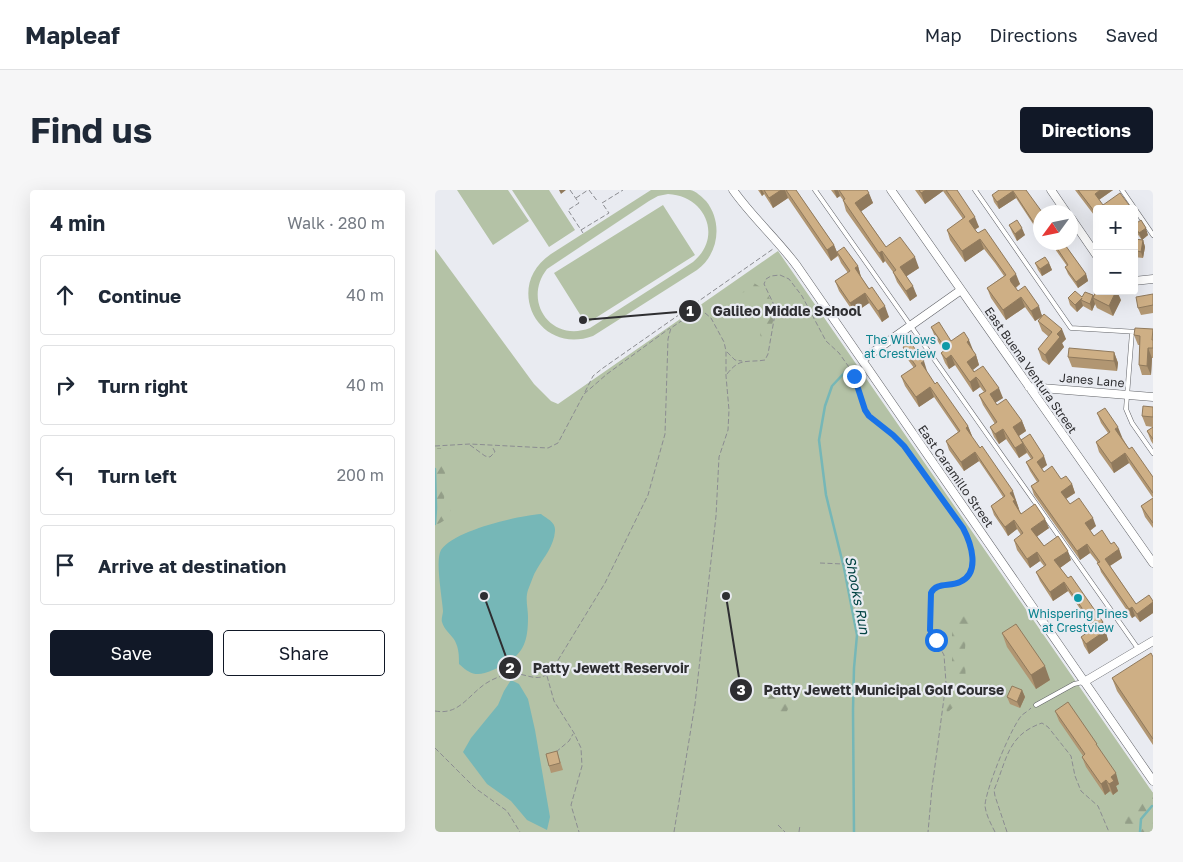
<!DOCTYPE html>
<html lang="en">
<head>
<meta charset="utf-8">
<style>
	:root { --surface:#fff; --page:#f6f6f7; --text:#1f2937; --muted:#747a83; --line:#e0e1e3; --accent:#111827 }
	body { margin:0; font-family:"Golos Text",sans-serif; background:var(--page); color:var(--text) }
	.controls { position:absolute; right:15px; top:15px; display:grid; overflow:hidden; border-radius:5px; box-shadow:0 5px 20px #0002 }
	.controls button { width:45px; height:45px; display:grid; place-items:center; padding:0; border:0; border-bottom:1px solid var(--line); background:var(--surface); color:var(--text); font:25px sans-serif }
	.compass { position:absolute; left:598px; top:15px; width:45px; height:45px; border-radius:50%; background:var(--surface); box-shadow:0 5px 20px #0002; rotate:237deg }
	.stop { position:absolute; width:15px; height:15px; margin:-11px; border:4px solid #1a73e8; border-radius:50%; background:#fff }
	.stop.end { background:#1a73e8; border-color:#fff; box-shadow:0 1px 5px #0008 }
	.list { margin:0; padding:0; list-style:none }
	h2 { display:flex; justify-content:space-between; align-items:center; height:65px; margin:0; padding:0 20px; font-size:21px }
	h2 small { font-size:16px; font-weight:400; color:var(--muted) }
	.list li { display:grid; grid-template-columns:32px 1fr auto; gap:15px; align-items:center; box-sizing:border-box; height:80px; margin:0 10px 10px; padding:0 10px; border:1px solid var(--line); border-radius:5px }
	.list b { display:block; font-size:19px; white-space:nowrap }
	.list em { font-size:16px; font-style:normal; color:var(--muted) }
	.actions { display:flex; gap:10px; padding:15px 20px }
	.actions a { flex:1; padding:11px 0; border:1px solid var(--accent); border-radius:5px; text-align:center; font-size:18px; color:var(--accent) }
	.actions .main { background:var(--accent); color:#fff }
	.icon { flex:none; width:28px; height:28px; fill:none; stroke:currentColor; stroke-width:2; stroke-linecap:round; stroke-linejoin:round }
	.map { position:relative; flex:none; width:718px; height:642px; overflow:hidden; border-radius:5px }
	header { display:flex; align-items:center; gap:30px; box-sizing:border-box; height:70px; padding:0 25px; background:var(--surface); border-bottom:1px solid var(--line) }
	header strong { font-size:24px }
	nav { display:flex; gap:28px; margin-inline-start:auto; font-size:18px }
	.intro { display:flex; align-items:center; justify-content:space-between; box-sizing:border-box; height:120px; padding:0 30px }
	h1 { margin:0; font-size:35px }
	.button { padding:12px 22px; border-radius:5px; background:var(--accent); color:#fff; font-size:18px; font-weight:700 }
	main { display:flex; gap:30px; padding:0 30px }
	aside { flex:1; background:var(--surface); border-radius:5px; box-shadow:0 5px 20px #0002 }
	.map>svg:first-child { display:block }
	.green { fill:#b4c2a6; fill-rule:evenodd }
	.forest { fill:url(#forest-firs) }
	.water { fill:#76b7b7 }
	.lines { fill:none; stroke-linecap:round; stroke-linejoin:round }
	.stream { stroke:#76b7b7; stroke-width:2.5 }
	.service-casing { stroke:#606267; stroke-width:5 }
	.minor-casing { stroke:#606267; stroke-width:9 }
	.path { stroke:#8b8c91; stroke-width:1; stroke-dasharray:5 2.5; stroke-linecap:butt }
	.service { stroke:#fff; stroke-width:4 }
	.minor { stroke:#fff; stroke-width:8 }
	.wall { fill:#b19672 }
	.shaded-wall { fill:#907a5d }
	.building { fill:#ceaf85; stroke:#907a5d }
	.route { stroke:#1a73e8; stroke-width:6 }
	.culture-dot { fill:#0f9aa8; stroke:#e9ebf1; stroke-width:2 }
	.labels { text-anchor:middle; dominant-baseline:central; stroke-width:4.5; stroke-linejoin:round; paint-order:stroke }
	.culture-label { font-size:12px; fill:#0d838f; stroke:#e9ebf1; text-anchor:end }
	.street-label { font-size:12px; fill:#2e2e31; stroke:#e9ebf1 }
	.water-label { font-size:14px; font-style:italic; fill:#044444; stroke:#e9ebf1 }
	.leader { fill:none; stroke:#2e2e31; stroke-width:2 }
	.callout-dot { fill:#2e2e31; stroke:#e9ebf1; stroke-width:2 }
	.mark-label { font-size:15px; text-anchor:middle; font-weight:bold; fill:#fff }
	.callout-label { font-size:14px; text-anchor:middle; font-weight:bold; fill:#2e2e31; stroke:#e9ebf1; stroke-width:4.5; stroke-linejoin:round; paint-order:stroke }
</style>
</head>
<body>
<header>
<strong>Mapleaf</strong>
<nav><a>Map</a><a>Directions</a><a>Saved</a></nav>
</header>
<div class="intro"><h1>Find us</h1><a class="button">Directions</a></div>
<main>
<aside>
<h2>4 min<small>Walk · 280 m</small></h2>
<ul class="list">
<li><svg class="icon" aria-label="ahead" viewBox="0 0 24 24"><path d="M12 20V5M6 11l6-6 6 6"/></svg><div><b>Continue</b></div><em>40 m</em></li>
<li><svg class="icon" aria-label="right" viewBox="0 0 24 24"><path d="M7 20v-9h11M14 6l5 5-5 5"/></svg><div><b>Turn right</b></div><em>40 m</em></li>
<li><svg class="icon" aria-label="left" viewBox="0 0 24 24"><path d="M17 20v-9H6M10 6l-5 5 5 5"/></svg><div><b>Turn left</b></div><em>200 m</em></li>
<li><svg class="icon" aria-label="arrive" viewBox="0 0 24 24"><path d="M6 21V4h12l-3 4 3 4H6"/></svg><div><b>Arrive at destination</b></div></li>
</ul>
<div class="actions"><a class="main">Save</a><a>Share</a></div>
</aside>
<div class="map">
<svg width="718" height="642" viewBox="0 0 718 642">
	<defs>
		<pattern id="forest-firs" width="22" height="20" patternUnits="userSpaceOnUse" patternTransform="scale(1.25)"><rect width="22" height="20" fill="#b4c2a6"/><path d="M5 1l3.5 6h-7zM16 11l3.5 6h-7z" fill="#939e88"/></pattern>
	</defs>
	<rect width="100%" height="100%" fill="#e9ebf1"/>
	<!-- green -->
	<path class="green" d="M22,0H73L94,31L58,55Z
		M77,0H114L140,40L114,57Z
		M216,0C228,0 243,0 255,0C261,1 267,7 271,11C288,32 284,64 262,80L158,146C103,166 68,96 116,64ZM233,4C271,6 288,47 258,72L155,138C116,153 87,111 112,79L214,11L223,6Z
		M228,15L260,65L151,134L119,83Z
		M0,59L99,194L116,211L123,214L343,61L718,603V642H0Z"/>
	<!-- forest -->
	<path class="forest" d="M316,91C320,94 326,97 329,100C342,115 343,137 326,148C323,138 329,130 330,119L322,110L310,102L298,104L292,102L306,94Z
		M0,258H6L11,289L9,309L16,318L15,327L0,336Z
		M521,424H531L536,431C534,437 532,443 531,450C526,480 541,499 512,523L511,517L517,493V443Z
		M346,501L355,506L354,517L351,523H340L330,518C331,507 336,504 346,501Z
		M715,599L718,603L717,642H693L685,619Z"/>
	<!-- water -->
	<path class="water" d="M106,324C112,329 121,332 120,341C119,356 109,367 102,379C98,385 96,393 93,400C90,409 93,418 93,427C93,459 85,467 58,480C42,487 36,485 24,474C24,466 24,459 20,451C17,445 9,440 7,432C6,429 8,424 8,421C7,406 0,371 6,360C20,340 82,326 106,324Z
		M76,490L84,494L93,509L100,540L115,627L112,640L92,630L76,611L52,594L28,562L36,548L63,515L69,501Z"/>
	<g class="lines">
		<!-- stream -->
		<path class="stream" d="M411,181L397,196L390,216L384,250L391,305L409,378L422,445L419,478L418,520L419,642
			M0,279L1,318L0,334
			M705,642L706,629L717,616"/>
		<!-- service casing -->
		<g class="service-casing">
			<path id="service" d="M380,0L704,460
				M540,0L636,138L703,142
				M687,0L718,45
				M697,142L691,219L697,233L718,263
				M601,515L639,494L648,492"/>
		</g>
		<!-- minor casing -->
		<g class="minor-casing">
			<path id="minor" d="M298,0C317,27 342,49 362,76L718,591
				M456,0L718,373
				M616,0L631,22
				M636,28L662,66
				M699,91L718,89
				M427,170L526,100
				M594,197L718,207
				M649,492L718,451"/>
		</g>
		<!-- path -->
		<path class="path" d="M135,0L144,13L133,20L148,43
			M154,0L163,12
			M141,8L153,0
			M146,40L174,23L167,13L188,0
			M292,162L300,170L307,171
			M292,184C305,167 312,173 330,170L333,164L340,124V117L329,94L331,89L336,86L345,85L354,89L367,106L391,151L404,163L416,180L430,221L437,230L458,245L469,256L528,338L534,353L537,368V376L535,383L529,389L520,394L502,396L496,403L495,440L509,465L511,493L497,598L493,642
			M150,202L158,186L168,178L338,59
			M35,255L50,266L55,267L60,262L57,256
			M0,256L35,254L113,258L123,253L149,204L172,184L235,138
			M385,373L408,374L418,371
			M112,486L119,511L139,543L146,558L147,576L136,615L144,642
			M0,521C22,525 31,509 46,497C53,491 64,486 74,484C91,481 102,496 117,480L170,393L213,305L230,244L233,149L236,138L261,121L270,123L276,128L289,152L291,161V186L294,220L293,240L284,267L281,326L260,514L239,642
			M0,558L40,598L72,621L85,642
			M121,562L134,551L138,544
			M343,635L350,642
			M364,642L365,635
			M560,642C556,634 551,625 550,616C550,601 576,537 587,525C590,523 594,520 596,518
			M572,642L560,606L559,600C572,570 572,545 607,533L613,537L636,566L640,586L646,601L663,616L674,642"/>
		<!-- service -->
		<use href="#service" class="service"/>
		<!-- minor -->
		<use href="#minor" class="minor"/>
	</g>
	<!-- wall -->
	<path class="wall" d="M323,0H361L399,55L402,62L423,76L426,87L454,127L447,132L434,113L419,123L404,101L400,91L413,83L406,73L403,66L396,71L353,8L338,18L329,4L327,6Z
		M396,0H432L438,13L426,21L451,57L484,78L471,86L482,106L475,111L462,92L458,82L450,71L448,73L411,21L408,10L405,6L402,8Z
		M480,0H522L544,37L540,40L585,94L581,98L583,101L631,149L627,153L629,157L614,175L607,170L603,159L614,147L607,141L603,131L605,128L600,131L590,117L571,130L556,108L552,98L569,86L560,73L549,59L530,72L515,50L512,40L528,29L508,1L490,14Z
		M591,0L606,22V42L604,43L581,8L564,19L559,12L557,5Z
		M640,0H678L664,10L662,19V29Z
		M574,35L590,45L582,51L577,42Z
		M699,35L713,45L707,50L701,42Z
		M699,49L708,50L710,57L708,68L699,67Z
		M615,52H628L651,84L653,91L643,98L633,84L630,77L632,76Z
		M600,73H614L617,80L607,86L603,80Z
		M718,104V123L706,125L703,118Z
		M658,105L686,110L678,126L662,118L660,114L657,121L648,116L642,122L635,115L633,108Z
		M496,137L516,151L538,160H537L541,165L544,175L538,180L568,208L560,213L562,215L587,231L591,241L584,246L586,250L612,275L607,279L609,282L637,294L640,303L631,309L635,314L661,336L655,341L659,346L676,354L684,359L687,368L675,376L701,414L718,412V423L705,432L700,426L697,428L666,382L663,373L655,363L645,370L599,305L596,296L602,292L595,281L591,272L596,269L592,263L584,268L571,249L564,254L559,247L555,237L560,234L548,215L544,205L549,202L545,197L538,202L520,175L514,179L510,173L506,163L509,161L500,147Z
		M718,139V168H717L716,185H707L704,175L705,155H703L699,145Z
		M468,157L492,181H491L500,194L533,236L537,246H536L581,310V311L584,319L586,324L614,338L602,346L609,356L636,370L625,378L668,432L673,450L654,464L649,456L646,447L658,438L633,401L618,411L605,391L601,382L609,376L605,371L595,378L582,360L579,350L586,345L582,339L573,346L568,338L559,325L556,316L568,307L561,296L544,271L529,281L514,260L511,251L523,242L499,207L484,217L470,196L466,186L479,178L471,167Z
		M679,162L683,173L682,181L637,177L633,167Z
		M718,217V254L716,251L712,241L718,237L711,236L707,226Z
		M662,223L687,247L694,259L718,287V308L694,273L679,283L664,262L661,252L673,243L666,233Z
		M718,308V338L710,327L706,316Z
		M567,443L615,490L601,499L572,457Z
		M718,467V555L682,501L677,488Z
		M587,500L590,507L585,518L575,514L572,507Z
		M620,521L664,559L684,594L681,596L683,601L678,605L675,601L670,605L651,577L647,567L648,566L624,531Z
		M122,561L128,580L116,583L114,576Z"/>
	<!-- shaded-wall -->
	<path class="shaded-wall" d="M124,0H131L126,4Z
		M325,0H327L329,4L327,6Z
		M346,0H350L353,8L338,18L334,8Z
		M399,0H403L405,6L402,8Z
		M491,0H508V1L490,14L486,3Z
		M665,0H678L662,11L660,4Z
		M578,1L581,8L564,19L562,12Z
		M434,3L438,13L424,23L420,13Z
		M540,27L544,37L537,41L534,31Z
		M605,34L606,42L604,43L601,36Z
		M587,38L590,45L582,51L580,44Z
		M711,38L713,45L707,50L704,43Z
		M545,49L549,59L530,72L527,61Z
		M708,50L710,57L708,68L706,62Z
		M399,55L403,65L396,71L392,60Z
		M447,61L450,71L448,73L444,63Z
		M480,67L484,78L469,88L465,77Z
		M614,73L617,80L607,86L605,79Z
		M423,76L426,87L420,78Z
		M581,84L585,94L578,99L575,89Z
		M651,84L653,91L643,98L641,92Z
		M478,96L482,106L475,111L471,101Z
		M681,101H682L686,110L678,126L674,116Z
		M430,103L434,113L419,123L415,113Z
		M658,105V108L660,114L657,121L655,114Z
		M586,107L590,117L571,130L568,120Z
		M647,108L646,110L648,116L642,122L640,115Z
		M450,116L454,127L447,132L443,121Z
		M604,116L607,126L600,131L596,121Z
		M627,139L631,149L627,153L629,157L614,175L610,165L622,144Z
		M534,150L538,160L535,162L532,152Z
		M713,158L717,168L716,185L712,176Z
		M679,162L683,173L682,181L679,171Z
		M516,165L520,175L514,179L511,169Z
		M541,165L544,175L535,182L532,172Z
		M489,171L492,181L489,183L486,173Z
		M541,187L545,197L538,202L535,192Z
		M495,197L499,207L484,217L481,207Z
		M564,198L568,208L558,214L555,204Z
		M587,231L591,241L582,247L578,237Z
		M533,236L537,246L534,247L531,238Z
		M683,237L687,247L684,249L680,239Z
		M568,239L571,249L564,254L560,244Z
		M588,253L592,262L584,268L580,258Z
		M540,262L544,271L529,281L526,272Z
		M690,263L694,273L679,283L676,273Z
		M609,266L612,275L605,280L602,272Z
		M637,294L640,303L629,310L626,302Z
		M578,301L584,319L581,321L575,303Z
		M658,328L661,336L653,342L650,333Z
		M610,329L614,338L600,348L596,339Z
		M579,330L582,339L573,346L570,337Z
		M652,354L655,363L645,370L642,361Z
		M684,359L687,368L673,377L670,369Z
		M633,361L636,370L622,380L619,370Z
		M602,362L605,371L595,378L592,369Z
		M629,392L633,401L618,411L615,402Z
		M718,412V423L705,432L702,424Z
		M697,417L700,426L697,428L694,419Z
		M668,432L673,450L654,464L651,454L665,434Z
		M610,476L615,490L601,499L596,485Z
		M587,500L590,507L585,518L582,512Z
		M681,583L684,594L681,596L683,601L678,605L674,594L676,587Z
		M671,590L675,601L670,605L666,594Z"/>
	<!-- building -->
	<path class="building" d="M329,0H346L334,8Z
		M351,0H361L399,55L392,60Z
		M404,0H432L434,3L420,13L451,57L465,47L480,67L465,77L478,96L471,101L458,82L461,80L447,61L444,63L408,10L410,9Z
		M484,0H491L486,3Z
		M511,0H522L540,27L534,31L541,41L543,43L550,39L581,84L575,89L576,92L583,101L590,96L604,116L596,121L586,107L568,120L552,98L571,85L545,49L527,61L512,40L530,27Z
		M564,0H591L607,22H606V35L605,34L601,36L578,1L562,12L557,5Z
		M643,0H665L660,4L668,15L685,3L697,19H662V25Z
		M582,30L587,38L580,44L574,35Z
		M706,30L711,38L704,43L699,35Z
		M699,49L708,50L706,62L699,60Z
		M618,52H628L651,84L641,92L630,77L633,75Z
		M409,57L423,76L420,78L434,99L437,97L450,116L443,121L430,103L415,113L400,91L415,81L402,62Z
		M610,67L614,73L605,79L600,73Z
		M662,99V101H681L674,116L658,108Z
		M640,101L647,107L650,102L658,105L655,114L646,110L647,108L640,115L633,108Z
		M718,104V115L703,118L701,107Z
		M609,124L627,139L622,144L625,147L610,165L603,159L617,142L603,131Z
		M504,132L516,151L529,142L534,150L532,152L541,165L532,172L539,182L548,176L564,198L555,204L562,215L571,209L587,231L578,237L588,253L580,258L568,239L560,244L555,237L562,232L544,205L551,201L544,190L541,187L535,192L516,165L511,169L506,163L511,159L496,137Z
		M700,138L718,139L717,150H718V158H713L712,176L704,175L705,146L699,145Z
		M475,152L489,171L486,173L491,180L500,194L502,192L533,236L531,238L545,258L547,256L578,301L575,303L580,310L578,311L586,324L600,314L610,329L596,339L609,356L623,346L633,361L619,370L633,388L636,386L668,432L665,434L670,441L651,454L646,447L660,437L629,392L615,402L601,382L611,375L602,362L592,369L579,350L588,343L579,330L570,337L564,329L556,316L570,306L557,287L540,262L526,272L511,251L525,241L495,197L481,207L466,186L481,176L468,157Z
		M634,158L679,162V171L633,167Z
		M708,216L718,217V227L707,226Z
		M670,218L683,237L680,239L694,259L697,257L718,287V303L690,263L676,273L661,252L675,242L662,223Z
		M718,237V249L712,241Z
		M595,244L609,266L602,272L609,282L617,276L626,289L631,286L637,294L626,302L635,314L644,308L658,328L650,333L659,346L667,340L676,354L679,352L684,359L670,369L701,414L714,405L718,411V412L702,424L697,417L694,419L662,373L665,372L652,354L642,361L596,296L604,291L591,272L598,268L586,250Z
		M718,308V333L706,316Z
		M581,434L610,476L596,485L567,443Z
		M716,463L718,467V549L677,488Z
		M577,496L587,500L582,512L572,507Z
		M633,512L662,554H661L681,583L676,587L679,591L674,594L671,590L666,594L647,567L650,564L620,521Z
		M122,561L125,573L114,576L111,564Z"/>
	<g class="lines">
		<!-- route -->
		<path class="route" d="M419,186L430,220L434,226L458,245L469,256L528,338C536,353 546,383 525,392C515,397 501,392 496,403L495,440L501,450"/>
	</g>
	<!-- markers -->
	<g class="culture-dot">
		<circle cx="511" cy="156" r="5"/>
		<circle cx="643" cy="408" r="5"/>
	</g>
	<g class="labels">
		<!-- culture labels -->
		<g class="culture-label">
			<text x="501" y="149">The Willows<tspan x="501" dy="14">at Crestview</tspan></text>
			<text x="643" y="423" text-anchor="middle">Whispering Pines<tspan x="643" dy="14">at Crestview</tspan></text>
		</g>
		<!-- street labels -->
		<g class="street-label">
			<text transform="translate(596 180) rotate(55)">East Buena Ventura Street</text>
			<text transform="translate(657 190) rotate(5)">Janes Lane</text>
			<text transform="translate(521 286) rotate(55)">East Caramillo Street</text>
		</g>
		<!-- water labels -->
		<g class="water-label">
			<text transform="translate(423 405) rotate(79)">Shooks Run</text>
		</g>
	</g>
	<!-- callouts -->
	<path class="leader" d="M148 130L255 121M49 406L75 478M291 406L306 500"/>
	<g class="callout-dot">
		<circle cx="148" cy="130" r="5"/>
		<circle cx="49" cy="406" r="5"/>
		<circle cx="291" cy="406" r="5"/>
		<circle cx="255" cy="121" r="12"/>
		<circle cx="75" cy="478" r="12"/>
		<circle cx="306" cy="500" r="12"/>
	</g>
	<g class="mark-label">
		<text x="255" y="126">1</text>
		<text x="75" y="483">2</text>
		<text x="306" y="505">3</text>
	</g>
	<g class="callout-label">
		<text x="352" y="126">Galileo Middle School</text>
		<text x="176" y="483">Patty Jewett Reservoir</text>
		<text x="449" y="505">Patty Jewett Municipal Golf Course</text>
	</g>
</svg>
<div class="controls">
<button>+</button>
<button>−</button>
</div>
<svg class="compass" viewBox="-18 -18 36 36"><path d="M0-13l5 13h-10z" fill="#e53935"/><path d="M0 13l5-13h-10z" fill="#747a83"/></svg>
<div class="stop" style="left:501px;top:450px"></div>
<div class="stop end" style="left:419px;top:186px"></div>
</div>
</main>
</body>
</html>
